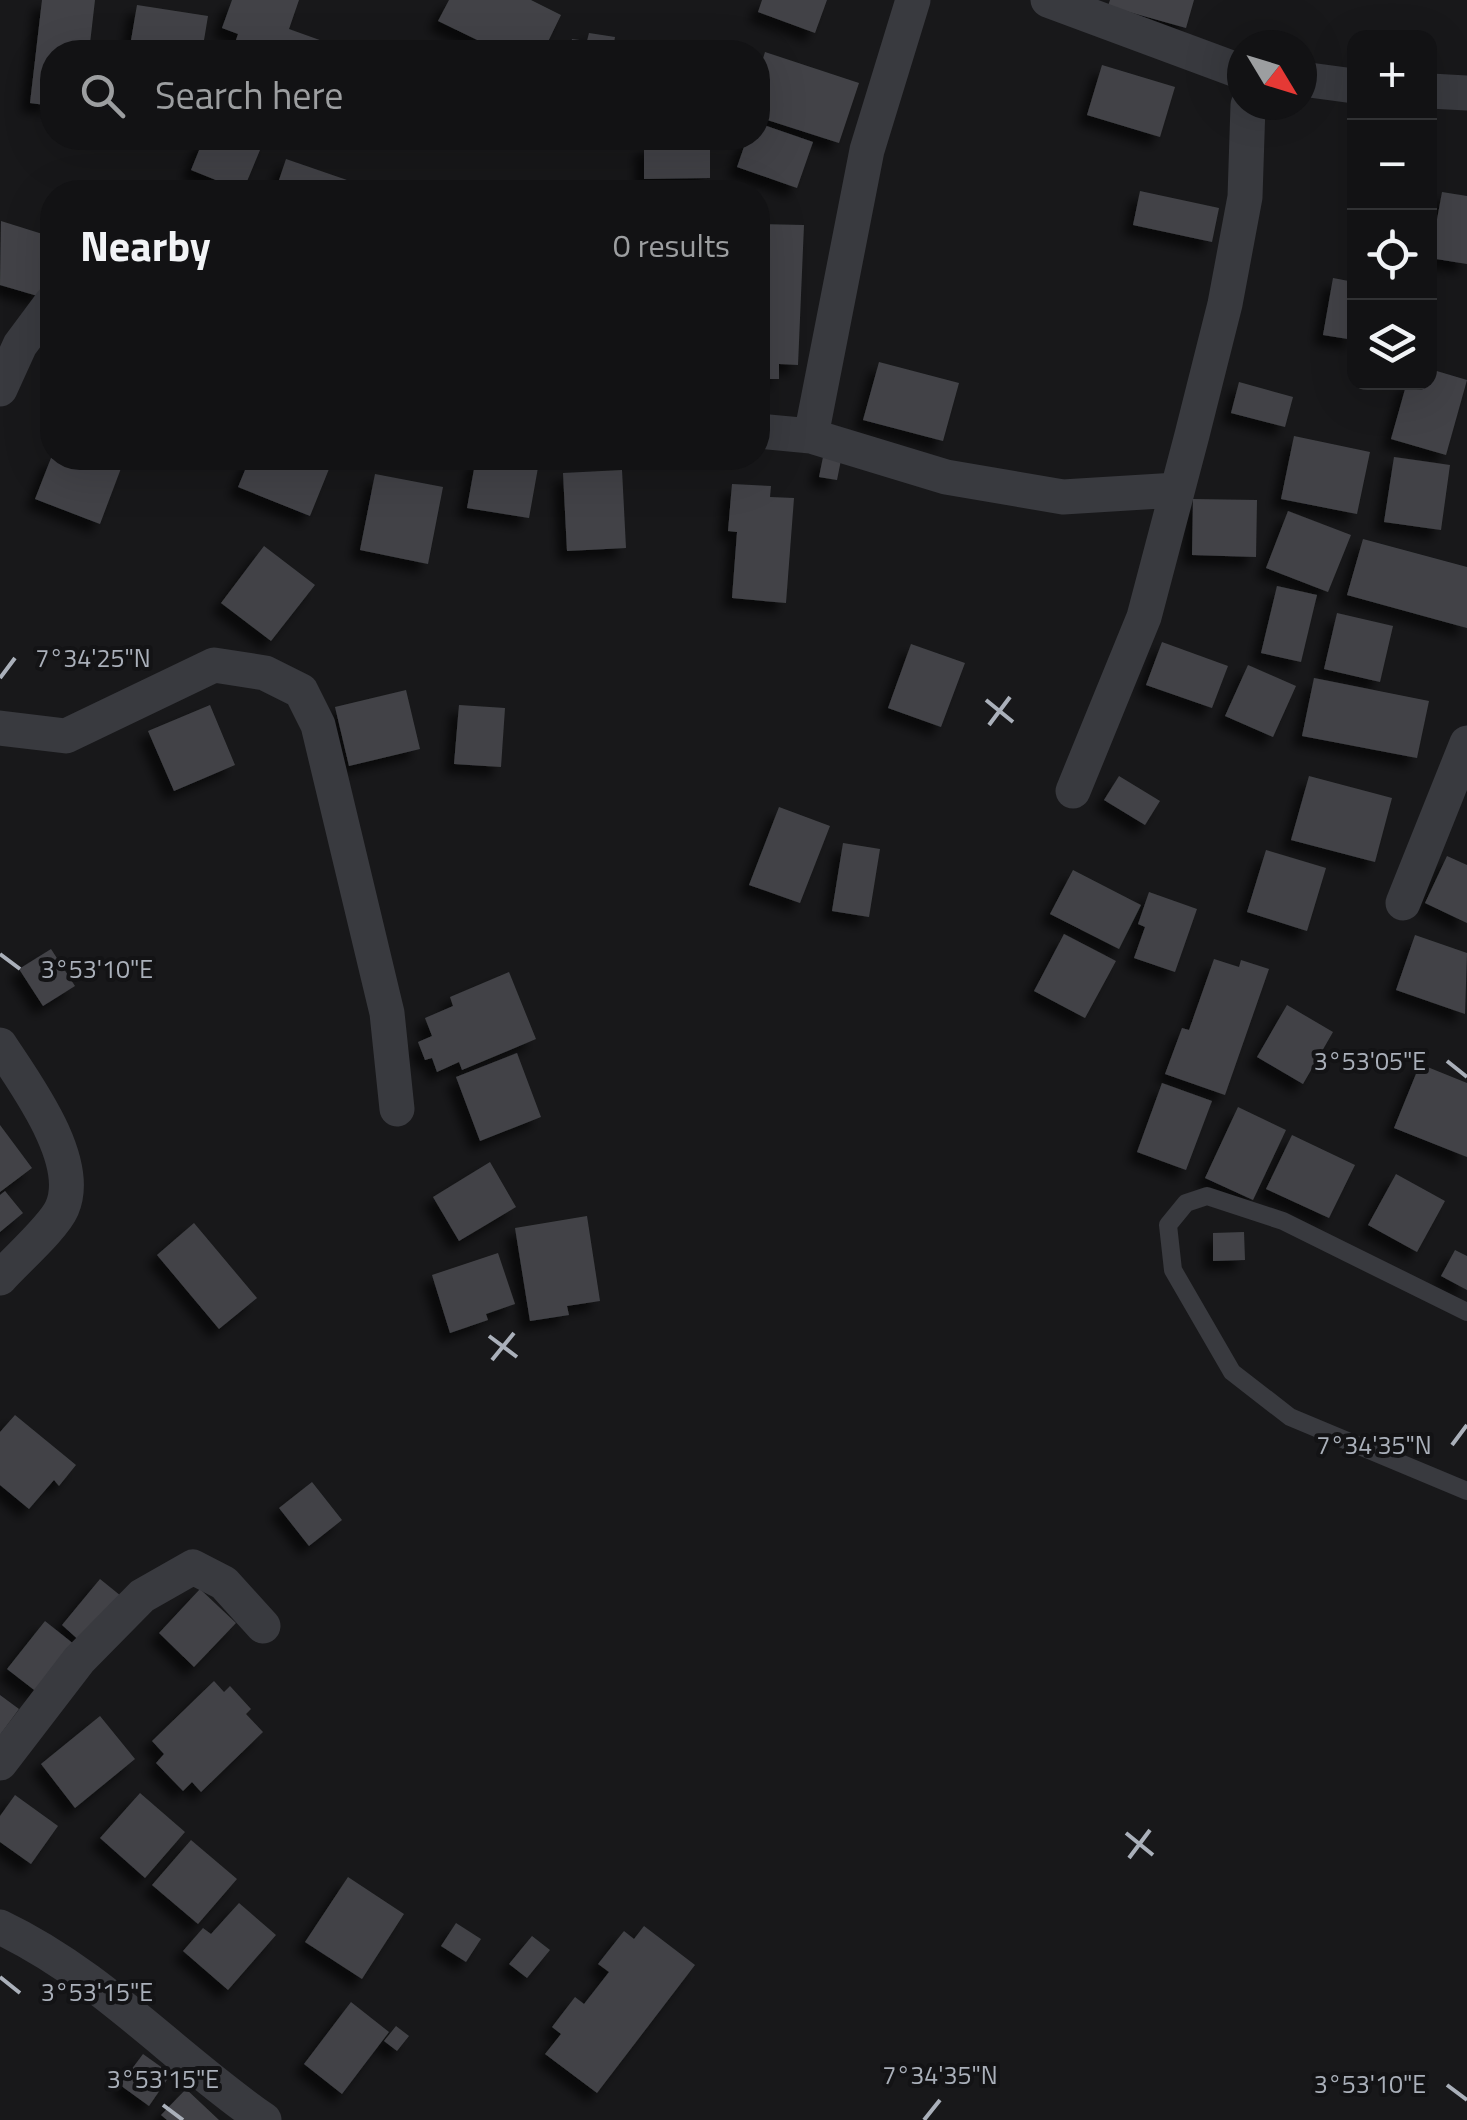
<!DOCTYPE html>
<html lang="en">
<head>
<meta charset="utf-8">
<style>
	:root { --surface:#121214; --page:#1f2022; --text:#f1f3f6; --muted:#9c9ea0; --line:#313234 }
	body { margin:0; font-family:"Titillium Web",sans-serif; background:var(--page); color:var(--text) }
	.controls { position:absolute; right:30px; top:30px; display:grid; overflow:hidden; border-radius:20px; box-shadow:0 10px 40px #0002 }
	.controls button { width:90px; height:90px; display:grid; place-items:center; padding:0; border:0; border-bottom:2px solid var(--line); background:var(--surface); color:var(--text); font:50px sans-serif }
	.compass { position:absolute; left:1227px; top:30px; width:90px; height:90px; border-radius:50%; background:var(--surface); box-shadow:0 10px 40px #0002; rotate:128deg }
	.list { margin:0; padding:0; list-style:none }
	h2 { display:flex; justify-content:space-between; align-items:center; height:130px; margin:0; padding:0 40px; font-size:42px }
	h2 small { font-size:32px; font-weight:400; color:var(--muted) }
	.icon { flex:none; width:55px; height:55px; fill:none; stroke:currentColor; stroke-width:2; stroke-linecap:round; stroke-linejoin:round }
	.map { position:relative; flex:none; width:1467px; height:2120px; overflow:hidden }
	.search { position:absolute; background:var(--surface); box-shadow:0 10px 40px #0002; left:40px; top:40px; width:730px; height:110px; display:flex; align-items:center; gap:25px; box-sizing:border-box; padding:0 35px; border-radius:40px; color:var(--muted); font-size:38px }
	.panel { position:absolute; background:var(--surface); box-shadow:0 10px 40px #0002; left:40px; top:180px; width:730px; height:290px; border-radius:40px }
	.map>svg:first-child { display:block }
	.building { fill:#424347; filter:url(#shadow) }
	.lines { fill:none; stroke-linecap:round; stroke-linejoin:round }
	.service { stroke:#393a3f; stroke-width:18 }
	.minor { stroke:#393a3f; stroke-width:35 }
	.ticks { fill:none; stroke:#aab0ba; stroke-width:4 }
	.ticks-label { font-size:25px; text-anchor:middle; fill:#aab0ba; stroke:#131315; stroke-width:8; stroke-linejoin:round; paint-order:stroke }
</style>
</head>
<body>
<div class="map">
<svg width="1467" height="2120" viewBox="0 0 1467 2120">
	<defs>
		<filter id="shadow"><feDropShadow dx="-9" dy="9" stdDeviation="5" flood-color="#0009"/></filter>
	</defs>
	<rect width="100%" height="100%" fill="#18181a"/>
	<!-- building -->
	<path class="building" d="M42,0H95L89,52H52V106L30,103Z
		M232,0H299L289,29L342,48L340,52H232L238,34L222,28Z
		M449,0H531L561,15L543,52H502L438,21Z
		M762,0H827L815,33L758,12Z
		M1110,0H1194L1186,28L1108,6Z
		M137,5L208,16L202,52H129Z
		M589,33L615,37L613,48L625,52H569L572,39L587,41Z
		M765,52L859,83L839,143L758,117V75Z
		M1102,65L1175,87L1160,137L1087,115Z
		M758,123L813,142L797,188L737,167L747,138H758Z
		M204,138H265L243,191L191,170Z
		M710,143V178L644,179V145Z
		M286,159L347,180L342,192H275Z
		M469,181L517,191L516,192H467Z
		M1140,191L1219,208L1212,242L1133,225Z
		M1442,192L1467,196V264L1430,258Z
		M1,221L52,237V261L41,297L0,285Z
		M758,224L804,225L798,365L779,364V379H758Z
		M1333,278L1354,282V340L1323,335Z
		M879,362L959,383L943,441L863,420Z
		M1430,369L1467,380L1446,455L1391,439L1407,382H1430Z
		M1239,382L1293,397L1285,427L1231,413Z
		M1294,436L1370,452L1357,514L1281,499Z
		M823,457L841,460L837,480L819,477Z
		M1394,457L1450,465L1441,530L1384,522Z
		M51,458H109L123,463L100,524L35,499Z
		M250,458H299L329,469L310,516L238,487Z
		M476,458L539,462L529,518L467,508Z
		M622,470L626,548L567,551L563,473Z
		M375,474L443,487L428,564L360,550Z
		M732,484L771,486L770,497L794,498L786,603L732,598L737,532L728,531Z
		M1193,499L1257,500L1256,557L1192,555Z
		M1288,511L1351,535L1328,592L1266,568Z
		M1363,539L1467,567V628L1347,595Z
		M264,546L315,585L271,641L221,603Z
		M1277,586L1317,595L1301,662L1261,653Z
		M1337,613L1393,626L1380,682L1324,669Z
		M1162,642L1228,666L1212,708L1146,685Z
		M911,644L965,663L941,727L888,708Z
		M1248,665L1296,686L1273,737L1225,716Z
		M1314,678L1429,701L1417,758L1302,736Z
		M406,690L420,749L349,766L335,707Z
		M210,705L235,765L174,791L148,731Z
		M459,705L505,708L501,767L454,764Z
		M1119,776L1160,801L1145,825L1104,800Z
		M1309,776L1392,798L1375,862L1291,840Z
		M779,807L830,826L800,903L749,885Z
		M843,843L880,849L869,917L832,911Z
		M1266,850L1326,868L1307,931L1247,912Z
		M1447,856L1467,865V923L1425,903Z
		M1073,870L1141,905L1119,949L1050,914Z
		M1149,892L1197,909L1175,972L1134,958L1145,927L1138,924Z
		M1064,934L1116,961L1085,1018L1034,991Z
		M1415,935L1467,953L1465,1014L1396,990Z
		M51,949L75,986L43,1006L19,969Z
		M1214,959L1239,967L1241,960L1269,969L1225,1095L1165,1074L1182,1028L1189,1030Z
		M509,972L536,1039L462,1070L459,1062L437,1072L432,1058L425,1060L418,1042L432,1036L425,1018L453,1006L450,997Z
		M1287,1005L1333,1032L1303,1084L1257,1057Z
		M517,1053L541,1117L480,1141L456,1077Z
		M1420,1064L1467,1083V1157L1394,1128Z
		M1162,1083L1212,1101L1186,1170L1137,1152Z
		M1238,1107L1286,1130L1253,1200L1205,1178Z
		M0,1125L32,1168L0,1192Z
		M1292,1135L1355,1165L1329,1218L1266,1189Z
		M490,1162L516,1207L459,1241L433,1197Z
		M1396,1174L1445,1201L1417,1252L1368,1225Z
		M5,1191L23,1213L0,1232V1195Z
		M587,1216L600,1301L567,1306L569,1315L530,1321L515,1228Z
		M194,1223L257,1298L219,1329L157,1255Z
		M1244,1232L1245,1260L1213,1261V1233Z
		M1455,1250L1467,1256V1290L1441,1276Z
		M498,1253L515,1304L486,1314L488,1320L450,1333L432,1275Z
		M15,1415L76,1465L59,1486L54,1480L29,1509L0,1485V1432Z
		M312,1482L342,1520L309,1546L279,1508Z
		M100,1579L121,1596L82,1643L62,1625Z
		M200,1589L236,1623L194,1667L159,1633Z
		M45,1621L75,1645L38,1693L7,1669Z
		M214,1681L224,1692L230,1686L251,1709L246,1714L263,1732L201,1792L192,1782L183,1791L156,1763L164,1754L152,1741Z
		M0,1695L19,1709L0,1735Z
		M100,1716L135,1759L75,1808L41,1764Z
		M140,1793L185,1832L145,1878L100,1838Z
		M15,1795L58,1826L31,1864L0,1842V1816Z
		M191,1840L237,1879L198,1924L152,1885Z
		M348,1877L404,1914L362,1979L305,1942Z
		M239,1903L276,1935L228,1990L183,1951L203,1928L211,1934Z
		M456,1923L481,1939L466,1962L441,1946Z
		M644,1926L695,1965L597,2093L545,2054L561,2034L552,2027L575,1997L584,2004L609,1972L598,1964L624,1931L634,1939Z
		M532,1936L550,1950L527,1978L509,1964Z
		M351,2002L389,2032L342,2094L304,2064Z
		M396,2026L409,2036L397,2051L384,2041Z
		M143,2054L171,2074L149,2106L120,2085Z
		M186,2089L219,2120H167L161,2115Z"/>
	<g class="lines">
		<!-- service -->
		<path class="service" d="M1467,1312L1283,1221L1207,1196L1186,1203L1168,1225L1173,1270L1232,1372L1290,1417L1467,1491"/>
		<!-- minor -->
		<path class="minor" d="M1048,0L1242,72
			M1302,79L1354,86
			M1430,91L1467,93
			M0,389L20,345L52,302
			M758,431L811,436L867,150L913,0
			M811,436L946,477L1063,497L1177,490
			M0,728L66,736L214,665L265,673L301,691L318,725L387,1013L397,1109
			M1073,791L1144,617L1192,435L1225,304L1245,197L1248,105
			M1403,903L1467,743
			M0,1045C24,1082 83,1160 62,1208C54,1227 16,1260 0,1278
			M0,1763L79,1660L142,1596L193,1567L224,1583L263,1626
			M0,1927C101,1975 173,2057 264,2120"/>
	</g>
	<!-- ticks -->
	<path class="ticks" d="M0,678L15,658M986,700L1013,722M989,725L1010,697M0,954L20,969M1447,1061L1467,1077M489,1336L517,1357M492,1360L514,1333M1452,1445L1467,1425M1126,1833L1153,1855M1129,1858L1150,1830M0,1977L20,1993M1447,2085L1467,2100M163,2105L183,2120M924,2120L940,2100"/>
	<g class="ticks-label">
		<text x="93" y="667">7°34'25"N</text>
		<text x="97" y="978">3°53'10"E</text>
		<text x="1370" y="1070">3°53'05"E</text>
		<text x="1374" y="1454">7°34'35"N</text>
		<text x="97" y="2001">3°53'15"E</text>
		<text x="940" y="2084">7°34'35"N</text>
		<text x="163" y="2088">3°53'15"E</text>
		<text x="1370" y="2093">3°53'10"E</text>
	</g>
</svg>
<div class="controls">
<button>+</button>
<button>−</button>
<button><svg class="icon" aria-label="locate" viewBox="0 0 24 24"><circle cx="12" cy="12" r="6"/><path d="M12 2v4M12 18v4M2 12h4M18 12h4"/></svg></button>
<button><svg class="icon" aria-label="layers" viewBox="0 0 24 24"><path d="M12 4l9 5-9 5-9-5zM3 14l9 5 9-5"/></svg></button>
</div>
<svg class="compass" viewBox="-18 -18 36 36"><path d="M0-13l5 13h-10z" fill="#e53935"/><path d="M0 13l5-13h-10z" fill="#9c9ea0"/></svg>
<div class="search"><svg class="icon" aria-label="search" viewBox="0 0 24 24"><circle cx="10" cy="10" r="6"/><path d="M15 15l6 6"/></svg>Search here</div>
<section class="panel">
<h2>Nearby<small>0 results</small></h2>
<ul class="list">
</ul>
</section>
</div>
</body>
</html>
